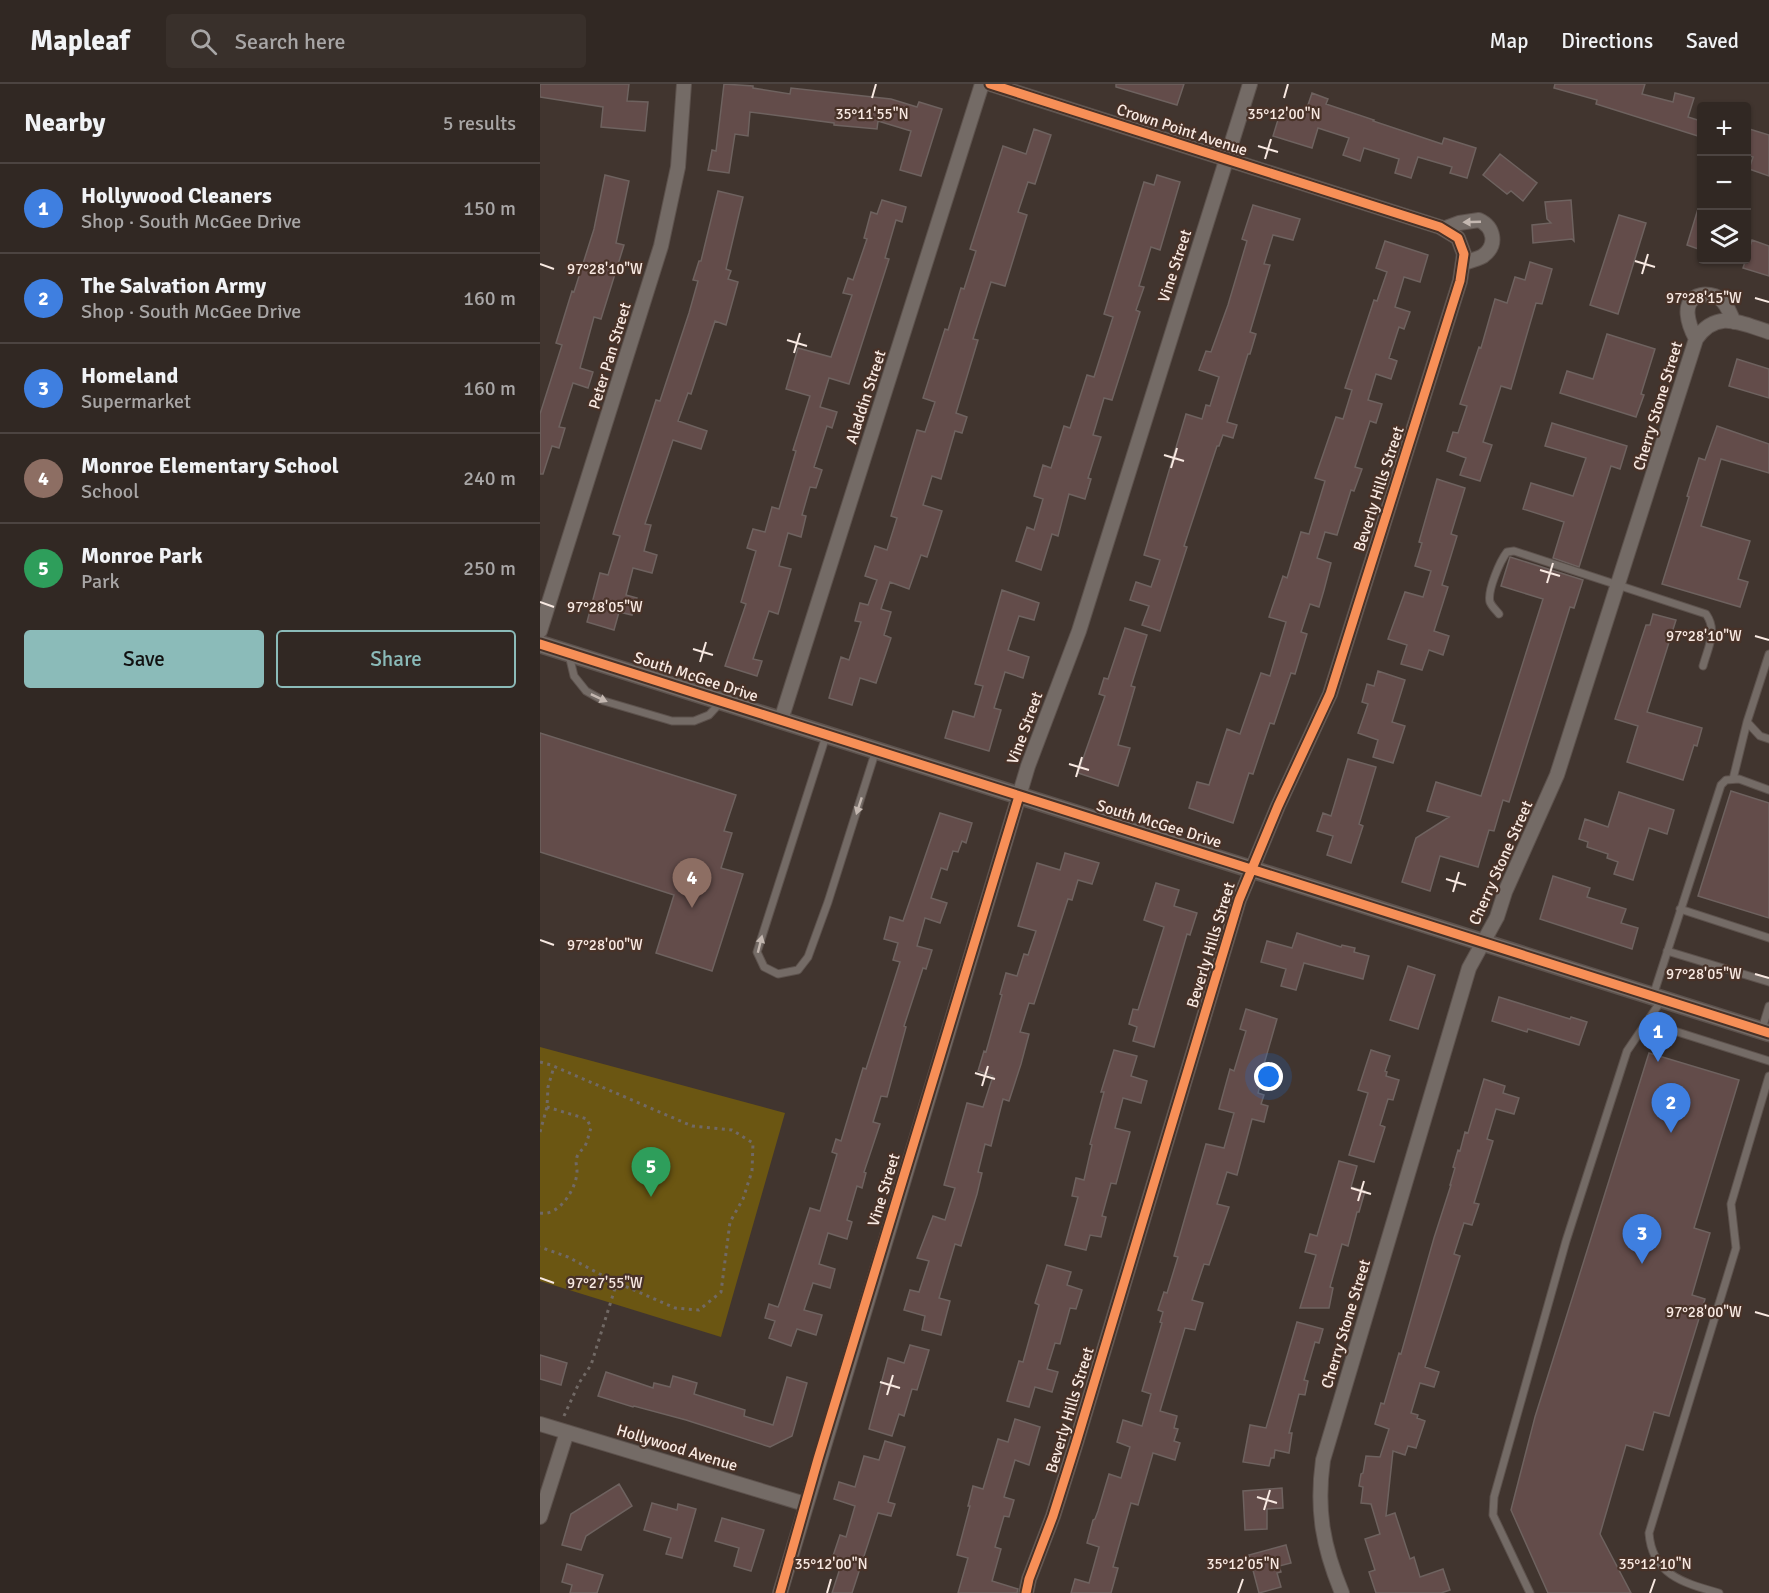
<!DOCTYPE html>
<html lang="en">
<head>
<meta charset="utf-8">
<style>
	:root { --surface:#312823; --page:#39302b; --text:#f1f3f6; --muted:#a8a6a6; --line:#4c4441; --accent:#8bbbb9 }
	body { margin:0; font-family:Signika,sans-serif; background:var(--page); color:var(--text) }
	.controls { position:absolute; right:18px; top:18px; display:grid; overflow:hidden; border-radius:6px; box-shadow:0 2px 4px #0004 }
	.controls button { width:54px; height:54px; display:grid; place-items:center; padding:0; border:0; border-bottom:2px solid var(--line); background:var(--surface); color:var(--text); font:30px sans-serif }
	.you { position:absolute; left:729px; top:993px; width:21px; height:21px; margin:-15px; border:4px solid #fff; border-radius:50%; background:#1a73e8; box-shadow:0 0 0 9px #1a73e833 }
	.badge { display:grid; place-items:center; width:39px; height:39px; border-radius:50%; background:var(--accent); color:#fff; font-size:20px; font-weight:700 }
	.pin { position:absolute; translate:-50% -50px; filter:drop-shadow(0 2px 3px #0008) }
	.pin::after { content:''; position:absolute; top:32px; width:21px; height:18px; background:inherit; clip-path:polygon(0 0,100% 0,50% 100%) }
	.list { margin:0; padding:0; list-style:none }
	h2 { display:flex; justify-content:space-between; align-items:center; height:78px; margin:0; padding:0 24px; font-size:26px }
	h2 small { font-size:20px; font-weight:400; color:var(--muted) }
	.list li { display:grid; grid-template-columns:39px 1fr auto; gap:18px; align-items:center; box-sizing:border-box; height:90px; padding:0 24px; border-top:2px solid var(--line) }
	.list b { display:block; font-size:22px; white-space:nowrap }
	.list p { margin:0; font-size:20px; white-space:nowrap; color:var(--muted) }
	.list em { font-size:20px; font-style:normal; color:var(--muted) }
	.actions { display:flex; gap:12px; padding:18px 24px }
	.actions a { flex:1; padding:14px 0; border:2px solid var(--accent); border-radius:6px; text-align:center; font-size:21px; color:var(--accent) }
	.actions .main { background:var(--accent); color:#111 }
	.icon { flex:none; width:33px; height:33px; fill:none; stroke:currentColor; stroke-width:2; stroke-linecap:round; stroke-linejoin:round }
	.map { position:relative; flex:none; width:1229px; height:1509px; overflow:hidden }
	header { display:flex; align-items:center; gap:36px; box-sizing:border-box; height:84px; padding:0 30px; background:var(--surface); border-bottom:2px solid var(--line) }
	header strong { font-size:28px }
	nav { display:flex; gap:33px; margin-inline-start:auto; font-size:21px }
	.search { width:420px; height:54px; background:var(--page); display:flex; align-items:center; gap:15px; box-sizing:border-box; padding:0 21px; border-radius:6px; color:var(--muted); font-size:22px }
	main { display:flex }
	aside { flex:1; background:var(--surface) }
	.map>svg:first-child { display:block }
	.green { fill:#6b5612 }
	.building { fill:#634c4a; stroke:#6e625f; stroke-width:1.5 }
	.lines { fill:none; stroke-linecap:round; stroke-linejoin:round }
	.service-casing { stroke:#5d524d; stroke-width:9 }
	.minor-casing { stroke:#5d524d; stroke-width:16 }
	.tertiary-casing { stroke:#5d524d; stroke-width:19 }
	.path { stroke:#716965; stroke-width:3; stroke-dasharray:3 4.5; stroke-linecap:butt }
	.service { stroke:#746b66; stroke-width:7 }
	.minor { stroke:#746b66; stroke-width:14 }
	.tertiary { stroke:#746b66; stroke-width:16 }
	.cycleway-casing { stroke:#483228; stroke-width:13 }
	.cycleway { stroke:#f78f57; stroke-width:9 }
	.oneway { fill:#c3b7b0 }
	.ticks { fill:none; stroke:#f8e9e2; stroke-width:2 }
	.labels { text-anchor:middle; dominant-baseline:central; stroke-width:4.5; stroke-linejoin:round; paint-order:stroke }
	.street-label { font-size:16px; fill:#f8e9e2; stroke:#483228 }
	.ticks-label { font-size:15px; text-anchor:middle; fill:#f8e9e2; stroke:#483228; stroke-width:4.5; stroke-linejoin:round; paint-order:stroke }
</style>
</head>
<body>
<header>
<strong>Mapleaf</strong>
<div class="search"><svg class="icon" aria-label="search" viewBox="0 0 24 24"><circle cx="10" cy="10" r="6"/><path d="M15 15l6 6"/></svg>Search here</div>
<nav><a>Map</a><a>Directions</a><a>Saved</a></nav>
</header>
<main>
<aside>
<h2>Nearby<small>5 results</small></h2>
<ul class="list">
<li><span class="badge" style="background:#3f7fe0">1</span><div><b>Hollywood Cleaners</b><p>Shop · South McGee Drive</p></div><em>150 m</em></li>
<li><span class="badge" style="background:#3f7fe0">2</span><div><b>The Salvation Army</b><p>Shop · South McGee Drive</p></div><em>160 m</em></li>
<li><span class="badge" style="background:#3f7fe0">3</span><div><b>Homeland</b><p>Supermarket</p></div><em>160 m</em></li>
<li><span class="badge" style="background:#8d6e63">4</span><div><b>Monroe Elementary School</b><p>School</p></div><em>240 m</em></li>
<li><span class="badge" style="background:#2e9e5b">5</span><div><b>Monroe Park</b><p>Park</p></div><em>250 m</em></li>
</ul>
<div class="actions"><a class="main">Save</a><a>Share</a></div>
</aside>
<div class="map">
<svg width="1229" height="1509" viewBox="0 0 1229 1509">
	<rect width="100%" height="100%" fill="#41352f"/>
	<!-- green -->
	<path class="green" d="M0,963L245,1029L181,1253L0,1197Z"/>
	<!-- building -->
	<path class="building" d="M0,0H89L87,17L108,18L105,47L61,43L63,23L0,13Z
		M184,0L213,2V4L250,10L251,4L351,15L377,23L379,18L402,25L381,92L360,86L371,47L338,37L337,45L294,41V39L210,28L208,52L195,50L189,89L168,86L172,66L176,67Z
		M576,0H644L637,21L576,3Z
		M1015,0H1105L1102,10L1133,18L1135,9L1154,14L1148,33L1161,37V53L1056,20L1057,16L1014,4Z
		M772,9L788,15L786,20L834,36L833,37L902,60L904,54L936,64L927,94L910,89L912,83L878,73L871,94L855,89L859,75L824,64L820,77L803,71L809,54L778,44L772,64L733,52L741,26L764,33Z
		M1206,44L1229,51V92L1209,85L1213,73L1206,71Z
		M494,45L511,51L495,100L488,98L478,128L487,131L465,202L451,198L433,255L438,256L416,329L427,333L422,349L415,347L401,395L392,392L383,421L402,427L387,473L381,471L369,505L350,498L341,525L351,528L344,551L351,554L336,599L320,594L312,621L289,614L301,573L309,576L321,538L315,537L320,519L328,521L337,496L325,492L335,462L347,466L357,434L351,432L377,346L385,348L395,318L383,314L405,245L408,246L421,204L424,205L436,167L430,165L463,62L486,70Z
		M960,70L997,99L983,117L971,107L967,110L943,91Z
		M65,91L89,97L76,159L84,161L61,235L54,233L40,284L53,288L48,304L33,299L19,343L25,344L19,364L12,362L3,390H0V330L22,261L16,259L32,207L34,208L54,145Z
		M617,91L640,98L620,166L611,163L599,202L604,203L596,226L600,228L572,316L564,314L553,351L561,353L548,394L551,395L545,415L529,410L518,452L512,450L501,486L476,477L487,443L494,446L503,415L494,412L503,381L511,384L524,342L530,344L547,291L554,293L573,233L564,230L604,98L614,101Z
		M178,107L203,113L186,185L191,187L188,195L198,198L186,241L175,237L151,310L148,309L138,337L167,347L161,365L133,356L105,440L111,441L104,467L117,471L112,489L93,484L86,511L97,514L92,531L79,528L74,546L47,538L60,489L68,491L80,452L73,450L83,418L116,316L120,317L149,229L158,197L153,196L159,177H161Z
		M342,116L366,123L362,138L356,136L345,174L349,175L309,300L289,294L280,323L297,328L292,344L287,342L274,383L282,386L276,404L270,403L262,431L266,432L261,453L248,449L239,482L251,485L238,530L229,527L213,575L222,577L217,592L185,582L206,520L201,518L216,467L207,464L213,445L225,448L232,423L239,425L256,367L253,366L270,312L246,305L258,264L291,273L312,211L303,209L308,194L313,196L327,155L324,154L331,128L337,130Z
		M1031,116L1034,157L1032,155L993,159L992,141L1011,139L1007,135L1005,118Z
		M713,121L760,135L753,156L733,151L724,180L730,181L710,248L716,250L710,270H708L687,338L697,341L693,354L683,351L679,362H677L644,462L647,463L620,547L602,541L609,522L590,516L596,498L611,503L620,476L604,471L646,330L662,335L666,321L670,322L679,293L659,286L666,267L671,268L688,221L707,157L702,155Z
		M1158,125H1161V166L1147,161Z
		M1079,131L1106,139L1078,230L1050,221Z
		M1212,156L1229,162V192L1203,184Z
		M845,157L888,171L880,198L864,193L855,223L870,228L864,245L859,243L849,274L857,277L851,295L836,290L828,316L842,320L836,339L830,337L815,383L822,385L814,407L811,406L797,451L785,448L777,474L791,479L784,506L779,523L770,520L761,548L767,550L755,590L751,589L734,640L730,639L713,690L709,689L693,739L649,724L657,698L669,701L687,645L700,650L721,589L730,592L746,538L729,533L743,492L747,494L761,448L769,450L785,397L775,394L796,333L803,335L812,306L805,304L834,216L837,217L847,188L836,184Z
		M990,178L1012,185L1002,220L996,219L971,305L961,302L943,358L952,361L940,397L920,391L926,374L907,367L913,348L918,349L927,322L920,320L939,263L941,264L955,215L967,219L975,193L985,196Z
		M1067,250L1115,265L1101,310L1104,311L1096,333L1020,309L1027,287L1053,295Z
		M1197,275L1229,285V314L1189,302Z
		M1012,339L1087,362L1080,385L1071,382L1039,483L1013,474L1024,438L983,425L991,399L1033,412L1046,374L1005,362Z
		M1177,342L1229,360V389L1181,375L1161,442L1210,457L1198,495L1208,498L1200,523L1122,500L1149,413L1147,412L1159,374L1165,376Z
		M897,395L925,404L911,450L917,452L902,501L908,503L894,547L909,552L903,571L889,566L882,586L861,580L867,561L848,555L865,508L883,513L891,487L875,482L882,459L879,458Z
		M970,473L1043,496L1034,524L1030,523L969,718L963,716L954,747L949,746L938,783L900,772L890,807L862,798L876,754L909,733L887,727L896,698L941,712L1003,515L961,502Z
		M462,506L499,519L494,536L479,532L468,566L489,573L483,594L465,588L454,624L461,626L449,667L405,654L413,627L434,633L443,602L435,600Z
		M1113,530L1136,536L1107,628L1162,644L1157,662L1154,661L1143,696L1087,678L1098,642L1075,635L1106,541H1110Z
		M585,544L607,551L591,602L595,603L578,661L590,664L578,702L538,689L565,612L559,610L564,594L568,595Z
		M838,587L865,596L852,638L865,642L853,679L833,673L838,656L818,649L828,620L822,618L827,600L834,602Z
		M0,649L196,711L184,747L192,749L181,784L203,790L172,887L116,869L134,811L0,768Z
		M808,675L836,683L819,740L823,742L811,779L787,771L793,752L777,747L783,729L791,732Z
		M1191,707L1229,719V834L1158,812Z
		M1079,708L1134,726L1127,750L1109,744L1093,796L1074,790L1078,778L1067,774L1068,770L1047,763L1048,758L1039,755L1045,735L1068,743Z
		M400,729L432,739L426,759L422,757L418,768L413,767L407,786L401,784L391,814L407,819L400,839L385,834L377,862L392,866L386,885L383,884L364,942L366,943L347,1013L341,1012L333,1038L340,1040L324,1088L326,1089L322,1104L317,1102L307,1136L312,1138L307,1155L288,1149L279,1180L295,1185L290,1204L273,1199L264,1226L282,1231L276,1251L257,1245L251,1262L229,1254L235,1237L225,1234L229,1220L238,1223L240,1218L270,1124L280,1127L297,1070L292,1068L296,1055L301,1057L323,984L326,985L360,878L353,876L358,859L344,855L350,833L363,837Z
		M525,769L559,779L552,800L538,796L532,816L528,815L494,920L489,919L480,948L489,950L481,980L469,1017L463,1015L451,1062L445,1060L438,1088L442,1089L437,1110L421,1162L415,1160L399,1214L410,1217L401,1251L382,1246L385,1232L364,1226L370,1206L379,1208L389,1177L377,1174L393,1132L405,1136L415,1104L404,1101L427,1019L443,1023L453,992L438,987L444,967L446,968L462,911L460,910L466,889L477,892L484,870L488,871L496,847L478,842L497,779L520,786Z
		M1013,792L1050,804L1047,813L1086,825L1081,839L1098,844L1092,865L1000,835Z
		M616,799L639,806L634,822L657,829L650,851L647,850L614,963L593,957L597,943L589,940L593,925L598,926L624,843L604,836Z
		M757,849L801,863L802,861L815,864L814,868L829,872L823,895L764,879L756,906L741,902L746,885L721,878L727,857L752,864Z
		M868,882L895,891L878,945L850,936Z
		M959,913L1030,935L1031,933L1047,938L1039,961L988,945L987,948L952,937Z
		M706,925L737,935L720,994H722L718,1009L724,1011L721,1020L728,1022L724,1038L712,1035L697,1091L687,1088L677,1120L689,1123L669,1181L664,1180L652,1216L663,1219L655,1246L645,1244L620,1327L637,1332L634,1344L638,1345L634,1357L640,1359L635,1376L613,1369L598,1421L591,1419L573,1483L578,1484L571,1509H531L535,1495L549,1499L559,1463L547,1459L553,1436L555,1435L558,1427L569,1390L581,1394L590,1363L577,1358L583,1336L602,1342L611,1310L602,1307L622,1239L620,1238L623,1228L618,1226L624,1208L627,1209L638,1173L634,1172L666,1060L684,1064L694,1029L679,1025L690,985L694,987L706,947L700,945Z
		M574,966L597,972L591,992L607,997L601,1019L583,1014L575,1044L590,1048L576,1100L571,1099L562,1132L566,1133L561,1153L550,1151L546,1166L525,1161L538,1113L532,1112L536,1094L544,1096L552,1061L550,1060L564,1008H561Z
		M831,966L850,972L845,987L847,988L846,992L859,996L853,1016L848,1015L840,1041L845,1043L834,1078L809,1071L828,1009L818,1006Z
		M1109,969L1199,996L1154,1144L1170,1149L1152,1211L1165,1215L1129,1332L1114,1328L1103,1366L1086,1361L1060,1450L1091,1509H1008L971,1426L995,1333Z
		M944,995L965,1002L963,1009L979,1014L974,1030L956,1025L947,1055L953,1057L934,1119L939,1120L932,1141L924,1139L914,1170L920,1172L885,1283L899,1288L894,1303L880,1299L871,1329L878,1331L877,1334L885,1337L876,1364L868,1362L865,1371L853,1367L846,1432L855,1429L870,1475L874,1473L880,1493L903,1485L910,1506L901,1509H836L829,1488L835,1486L825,1455L840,1450L831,1420L821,1419L823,1403L819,1402L821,1390L823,1389L826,1372L840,1373L849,1345L835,1340L841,1319L844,1320L859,1269L861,1270L894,1154L911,1101H910L915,1084L913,1083L918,1066L920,1067L925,1048L928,1049Z
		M799,1077L817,1082L811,1103L825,1107L819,1128H817L808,1162L802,1160L790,1203L793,1204L789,1224H760L776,1171L765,1168L770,1150L777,1152Z
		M507,1181L531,1188L527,1201L542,1206L536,1225L530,1224L520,1260L515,1259L507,1285L518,1288L512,1308L495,1303L489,1323L467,1317L479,1277L483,1278L499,1221L495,1219Z
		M757,1238L783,1245L779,1259L775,1258L764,1296L768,1297L765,1311L759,1310L749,1349H752L749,1369L735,1366L734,1374H731L729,1382L703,1378L710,1341L726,1344Z
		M370,1261L389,1266L377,1306L372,1305L364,1332L359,1330L352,1352L329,1345L348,1274L364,1279Z
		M0,1271L27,1279L21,1301L0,1295Z
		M66,1288L113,1304L114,1299L130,1303L133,1292L157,1299L154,1310L205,1326L204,1332L233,1341L247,1293L267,1299L252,1352L230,1363L146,1336L94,1322L93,1323L58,1312Z
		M475,1335L500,1343L489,1381L475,1376L464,1413L474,1416L469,1433L464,1432L455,1463L461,1465L452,1497L478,1505L477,1509H418L428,1474L417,1471L430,1422H428L433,1402L443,1405L458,1355L468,1358Z
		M345,1357L365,1363L348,1418L355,1420L351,1432L338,1429L312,1509H292L303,1475L293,1472L300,1451L306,1453L315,1422L294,1415L299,1398L315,1403L324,1372L339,1376Z
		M79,1400L92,1422L46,1452L41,1466L22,1461L31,1430Z
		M742,1404L743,1424L727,1425V1445L705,1446L703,1407Z
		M112,1419L137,1426L138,1420L156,1425L142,1474L126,1470L131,1454L104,1446Z
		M182,1434L224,1446L211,1487L194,1482L199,1464L175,1457Z
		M746,1461L751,1479L739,1482L741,1488L737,1489L741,1503L719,1509L709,1471Z
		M27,1480L63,1491L57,1509H30L32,1501L22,1498Z"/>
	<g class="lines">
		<!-- service casing -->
		<g class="service-casing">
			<path id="service" d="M959,530C956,526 952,523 950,518C947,507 960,477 967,468L974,467L1166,530C1178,547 1168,563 1163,582
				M1229,570L1207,638L1220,652L1229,655
				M29,571L34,592L46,607L64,617L132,637H154L169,631L180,619
				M286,652L217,868L224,883L238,890L258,886L268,873L288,818L336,666
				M1193,695L1207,638
				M1140,825L1229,854
				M1127,867L1229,898
				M1113,912L1181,701L1186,696L1199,695L1229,706
				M1106,938L1229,977
				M1222,945L1229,922
				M990,1509L953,1431L954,1413L1026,1157L1087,967L1121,917
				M1179,1509C1144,1499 1112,1491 1109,1449L1196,1164L1191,1120L1229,992"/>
		</g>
		<!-- minor casing -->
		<g class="minor-casing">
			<path id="minor" d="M450,0L900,143L918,154L924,170L920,197L790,610L738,722L699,816L536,1359L513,1432L489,1495L486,1509
				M903,145L919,139L939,136C954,143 958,161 943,172C937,175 930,177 924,179
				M1156,255C1149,242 1139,216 1161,211C1166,210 1174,211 1179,214C1187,219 1190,230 1194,238
				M0,547L121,162L138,83L144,0
				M241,636L442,0
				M0,1340L265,1420
				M0,1433L27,1348
				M240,1509L488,682L539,547L710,0
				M802,1509C783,1463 776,1426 783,1376L929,884L957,833L965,808L1017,691L1156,255C1177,225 1200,239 1229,248"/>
		</g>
		<!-- tertiary casing -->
		<g class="tertiary-casing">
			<path id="tertiary" d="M0,560L1229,949"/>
		</g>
		<!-- path -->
		<path class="path" d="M0,978L11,981L152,1042L192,1046L213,1059L212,1087L203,1115L190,1138L181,1208L159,1226L135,1224L71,1196L28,1173L0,1163
			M0,1048L7,1023L8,1003L13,986
			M0,1129C19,1133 37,1104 37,1087C37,1082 35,1079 37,1073C38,1069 42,1066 45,1062C48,1056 49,1049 51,1044L47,1035L7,1023
			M24,1332L39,1299L51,1281L77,1198"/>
		<!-- service -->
		<use href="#service" class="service"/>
		<!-- minor -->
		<use href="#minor" class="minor"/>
		<!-- tertiary -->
		<use href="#tertiary" class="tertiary"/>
		<!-- cycleway casing -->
		<g class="cycleway-casing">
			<path id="cycleway" d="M450,0L900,143L918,154L924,170L920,197L790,610L738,722L699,816L536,1359L513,1432L489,1495L486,1509
				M0,560L1229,949
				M240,1509L278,1375L479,712"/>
		</g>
		<!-- cycleway -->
		<use href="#cycleway" class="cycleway"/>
	</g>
	<!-- one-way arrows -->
	<defs><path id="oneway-solid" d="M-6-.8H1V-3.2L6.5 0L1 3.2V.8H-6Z" transform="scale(1.5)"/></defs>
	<g class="oneway">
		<use href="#oneway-solid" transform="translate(932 138) rotate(178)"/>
		<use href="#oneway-solid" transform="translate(59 614) rotate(25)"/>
		<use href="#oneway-solid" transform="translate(319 722) rotate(108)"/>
		<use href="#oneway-solid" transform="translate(220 860) rotate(-76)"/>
	</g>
	<!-- ticks -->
	<path class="ticks" d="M332,14L336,0M744,14L748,0M718,62L738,68M725,75L731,55M1095,177L1115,183M0,180L14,185M1102,190L1108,170M1215,214L1229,218M247,256L267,262M254,269L260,249M624,371L644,377M631,384L637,364M1000,486L1020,492M1007,499L1013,479M0,518L14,523M1215,552L1229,556M153,565L173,571M160,578L166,558M529,680L549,686M536,693L542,673M906,795L926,801M913,808L919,788M0,856L14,861M1215,890L1229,894M435,989L455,995M442,1002L448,982M811,1104L831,1110M818,1117L824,1097M0,1194L14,1199M1215,1228L1229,1232M340,1298L360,1304M347,1311L353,1291M717,1413L737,1419M724,1426L730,1406M287,1509L291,1495M698,1509L703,1495M1110,1509L1115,1495"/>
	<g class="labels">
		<!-- street labels -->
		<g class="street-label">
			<text transform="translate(642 46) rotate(18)">Crown Point Avenue</text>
			<text transform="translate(635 182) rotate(-72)">Vine Street</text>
			<text transform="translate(70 272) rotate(-73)">Peter Pan Street</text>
			<text transform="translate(326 313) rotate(-72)">Aladdin Street</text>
			<text transform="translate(1118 322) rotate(-73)">Cherry Stone Street</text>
			<text transform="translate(839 405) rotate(-72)">Beverly Hills Street</text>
			<text transform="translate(156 593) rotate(18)">South McGee Drive</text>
			<text transform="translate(485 644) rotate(-70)">Vine Street</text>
			<text transform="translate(619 740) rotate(17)">South McGee Drive</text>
			<text transform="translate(961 779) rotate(-66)">Cherry Stone Street</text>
			<text transform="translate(671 861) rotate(-73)">Beverly Hills Street</text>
			<text transform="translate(344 1106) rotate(-73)">Vine Street</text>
			<text transform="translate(806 1240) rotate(-73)">Cherry Stone Street</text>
			<text transform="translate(530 1326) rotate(-73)">Beverly Hills Street</text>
			<text transform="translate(137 1364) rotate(17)">Hollywood Avenue</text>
		</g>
	</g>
	<g class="ticks-label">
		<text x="332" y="35">35°11'55"N</text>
		<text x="744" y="35">35°12'00"N</text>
		<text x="65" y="190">97°28'10"W</text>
		<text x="1164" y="219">97°28'15"W</text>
		<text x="65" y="528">97°28'05"W</text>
		<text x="1164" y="557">97°28'10"W</text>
		<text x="65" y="866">97°28'00"W</text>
		<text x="1164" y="895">97°28'05"W</text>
		<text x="65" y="1204">97°27'55"W</text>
		<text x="1164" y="1233">97°28'00"W</text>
		<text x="291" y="1485">35°12'00"N</text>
		<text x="703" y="1485">35°12'05"N</text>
		<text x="1115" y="1485">35°12'10"N</text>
	</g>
</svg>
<div class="controls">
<button>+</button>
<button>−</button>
<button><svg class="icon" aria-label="layers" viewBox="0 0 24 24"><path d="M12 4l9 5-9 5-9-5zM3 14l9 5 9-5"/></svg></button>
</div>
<div class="you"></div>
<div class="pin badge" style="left:1118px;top:978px;background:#3f7fe0">1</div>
<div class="pin badge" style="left:1131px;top:1049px;background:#3f7fe0">2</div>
<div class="pin badge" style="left:1102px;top:1180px;background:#3f7fe0">3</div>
<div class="pin badge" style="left:152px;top:824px;background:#8d6e63">4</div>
<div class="pin badge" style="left:111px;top:1113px;background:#2e9e5b">5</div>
</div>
</main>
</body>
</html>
